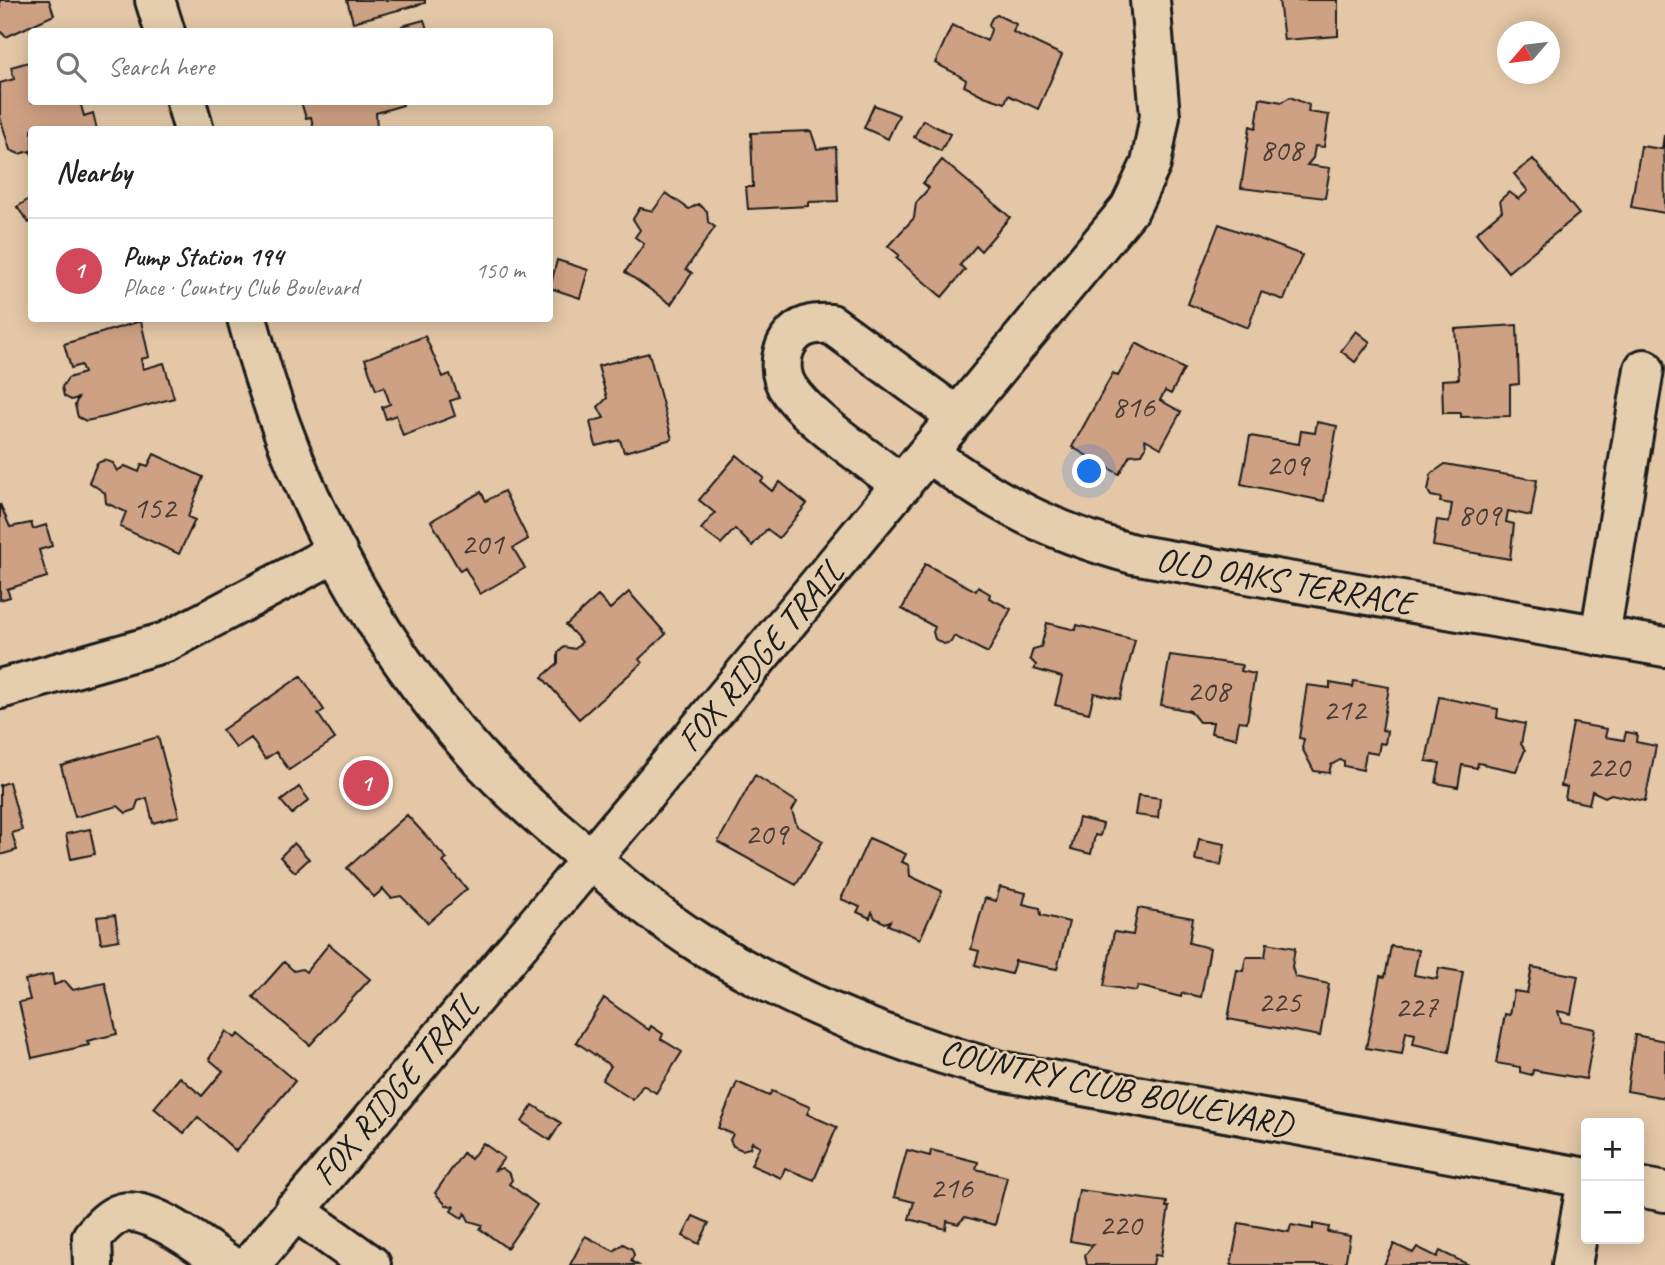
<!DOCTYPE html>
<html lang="en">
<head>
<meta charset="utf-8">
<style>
	:root { --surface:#fff; --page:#f2f2f2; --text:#222; --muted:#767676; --line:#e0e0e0; --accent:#d1495b }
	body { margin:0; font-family:Caveat,sans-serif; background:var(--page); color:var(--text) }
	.controls { position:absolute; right:21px; bottom:21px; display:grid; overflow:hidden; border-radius:7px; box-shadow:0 4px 18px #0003 }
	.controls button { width:63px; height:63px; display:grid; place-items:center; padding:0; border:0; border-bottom:2px solid var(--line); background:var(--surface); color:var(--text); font:35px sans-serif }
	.compass { position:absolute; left:1497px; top:21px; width:63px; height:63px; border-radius:50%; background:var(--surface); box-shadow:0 4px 18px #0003; rotate:242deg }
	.you { position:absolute; left:1090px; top:472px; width:24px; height:24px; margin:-18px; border:5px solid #fff; border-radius:50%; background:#1a73e8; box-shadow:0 0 0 10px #1a73e833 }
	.badge { display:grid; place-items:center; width:46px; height:46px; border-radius:50%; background:var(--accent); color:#fff; font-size:23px; font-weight:700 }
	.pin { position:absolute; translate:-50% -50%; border:4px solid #fff; box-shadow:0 2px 7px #0006 }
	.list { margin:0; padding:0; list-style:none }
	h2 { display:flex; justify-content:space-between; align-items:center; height:91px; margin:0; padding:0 28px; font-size:30px }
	h2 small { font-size:23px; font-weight:400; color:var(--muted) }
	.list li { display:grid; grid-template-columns:46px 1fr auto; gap:21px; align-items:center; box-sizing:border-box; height:105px; padding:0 28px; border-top:2px solid var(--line) }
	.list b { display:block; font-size:26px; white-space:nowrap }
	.list p { margin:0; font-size:23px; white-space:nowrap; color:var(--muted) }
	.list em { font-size:23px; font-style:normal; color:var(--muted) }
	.icon { flex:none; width:38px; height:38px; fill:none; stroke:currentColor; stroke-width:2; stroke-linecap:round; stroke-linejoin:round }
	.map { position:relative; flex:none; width:1665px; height:1265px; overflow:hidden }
	.search { position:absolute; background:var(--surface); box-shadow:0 4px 18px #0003; left:28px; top:28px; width:525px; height:77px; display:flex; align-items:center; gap:18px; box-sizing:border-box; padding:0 24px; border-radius:7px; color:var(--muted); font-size:26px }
	.panel { position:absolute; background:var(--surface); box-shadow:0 4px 18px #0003; left:28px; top:126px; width:525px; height:196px; border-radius:7px }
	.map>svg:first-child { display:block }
	.building { fill:#cea184; stroke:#1c1c1c; stroke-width:2 }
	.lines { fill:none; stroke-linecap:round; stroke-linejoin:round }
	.minor-casing { stroke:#1c1c1c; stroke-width:44 }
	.tertiary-casing { stroke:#1c1c1c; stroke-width:44 }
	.minor { stroke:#e5ceae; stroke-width:38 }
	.tertiary { stroke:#e5ceae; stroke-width:38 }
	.labels { text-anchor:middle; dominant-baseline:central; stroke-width:5; stroke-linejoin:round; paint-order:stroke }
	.number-label { font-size:32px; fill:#483d36 }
	.street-label { font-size:35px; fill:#1c1c1c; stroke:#e5ceae }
</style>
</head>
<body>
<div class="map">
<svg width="1665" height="1265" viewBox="0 0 1665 1265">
	<rect width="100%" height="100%" fill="#e3c7a7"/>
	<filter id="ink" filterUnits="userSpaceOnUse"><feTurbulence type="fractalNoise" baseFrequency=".0143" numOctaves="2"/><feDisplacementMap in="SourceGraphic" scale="14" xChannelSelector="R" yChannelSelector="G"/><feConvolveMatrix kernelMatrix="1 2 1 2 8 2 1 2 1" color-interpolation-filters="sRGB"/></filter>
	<g filter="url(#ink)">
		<!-- building -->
		<path class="building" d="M0,0H49L54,15L6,37L0,31Z
			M347,0H425V3L353,22Z
			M1279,0H1338V36L1284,40Z
			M997,15L1016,24L1013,32L1062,55L1038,109L1008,95L1005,103L984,96L964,86L966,80L955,73L935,63L952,25L987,41L991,30L989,24L992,18Z
			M424,20L428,32H404L402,26Z
			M32,61V102H80L84,116L93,113L97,130H32V155L30,151L19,154L10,150L0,117V83L14,79L11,67Z
			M1290,97L1309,105L1308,112L1329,115L1324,147L1315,146L1313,158L1307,165L1330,168L1325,198L1241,188L1250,126L1256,128L1260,98L1282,102Z
			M301,102H402L403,105L376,113L377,130H314L311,117L306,118Z
			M874,105L899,115L888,139L864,128Z
			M923,120L950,134L941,151L914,137Z
			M811,131L817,149L836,147L838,201L808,202V206L748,209L746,187H753L751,133Z
			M1664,135L1665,213L1631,207L1641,146L1662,149Z
			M1533,159L1579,214L1508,272L1476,233L1502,211L1500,200L1509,192L1519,199L1528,191L1514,174Z
			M942,160L1010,217L981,251L976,246L960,265L965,270L942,297L896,258L899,255L888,246L914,218L916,203L929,188L923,183Z
			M666,193L689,209L698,204L707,211L708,222L715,227L686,269L692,273L671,304L625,272L644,244L635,237L640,230L633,219L640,208L653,211Z
			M32,197V221L29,223L17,207Z
			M1219,224L1302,255L1284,300L1261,292L1248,328L1188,304Z
			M557,260L588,270L580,298L550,288Z
			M141,321L149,357L141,359L143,369L164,363L174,398L105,417L86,421L78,417L75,405L78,398L71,400L64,396L62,387L68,378L84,373L81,365L71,368L64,344Z
			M1517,325L1519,384L1510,385V416L1461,417V413H1443L1442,380L1459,379L1455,329Z
			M1356,331L1370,342L1355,362L1341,351Z
			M425,336L443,377L450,374L459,398L450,401L455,416L403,436L396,415L386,419L382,407L390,404L384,387L376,390L365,359Z
			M1136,343L1184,369L1171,394L1165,391L1160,400L1181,412L1161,448L1145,439L1146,447L1142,454L1130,455L1119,474L1072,447L1113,373L1118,376Z
			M649,353L672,439L624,452L620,440L596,446L590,422L604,418L598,407L607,398L598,366Z
			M1317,422L1337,426L1324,501L1241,484L1250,436L1299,444L1301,431L1315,433Z
			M154,454L203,477L188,517L195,520L179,554L120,527L126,512L106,503L105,493L89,482L97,463L105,460L113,463L117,471L125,466L139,472L142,464L148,466Z
			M737,455L764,478L761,482L772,491L780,482L807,504L779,538L767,529L752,546L735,529L721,544L701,529L715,513L699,500Z
			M1445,464L1537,480L1531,516L1508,511L1506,522L1514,524L1510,559L1433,546L1437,520L1449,522L1452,504L1440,502L1441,498L1431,496L1428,491L1431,474Z
			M504,491L528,539L513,548L525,568L480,594L465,568L460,571L431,521L481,492L486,501Z
			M0,504L10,527L31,523L33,529L46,525L52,546L39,550L47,577L7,589L10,597L0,600Z
			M925,564L976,591L978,587L990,594L989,598L1011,609L988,653L954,636L951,642L944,644L935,639L933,632L935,627L902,609Z
			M629,592L666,634L639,659L642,663L579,719L542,677L558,663V653L564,647L575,649L582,642L566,625L598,596L610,609Z
			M1047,623L1076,630L1077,625L1135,640L1120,699L1094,693L1089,713L1055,705L1062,677L1034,669L1036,665L1030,659L1033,649L1041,647Z
			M1170,655L1242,665L1241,671L1255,674L1247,722L1239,721L1236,738L1211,733L1213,722H1199L1190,711L1161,705Z
			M301,676L324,710L318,714L335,739L289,770L276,752L265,759L251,738L236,748L222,730Z
			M1354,681L1389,687L1382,730L1387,731L1385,744L1380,743L1378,754L1366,752L1363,770L1344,766V761L1340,760L1331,765L1329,773L1314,771L1302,748L1304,739L1299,738L1307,685L1330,688V683L1353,687Z
			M1439,697L1498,709L1497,718L1525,724L1521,744L1525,750L1516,771L1478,763L1477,768L1462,765L1458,787L1436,783L1440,763L1426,761Z
			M1573,723L1607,729L1605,737L1624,740L1626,732L1637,734L1636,742L1656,746L1645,801L1611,794L1605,797L1592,791L1589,804L1565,799L1567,787L1561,786Z
			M158,737L179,816L153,823L147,798L138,801L135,810L126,813L118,806L75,817L61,766Z
			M369,767L383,784L363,799L350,781Z
			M755,775L797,802L792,811L797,826L823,841L796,885L718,842Z
			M9,782L22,830L12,833L17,850L0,855V785Z
			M299,787L309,800L292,814L281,801Z
			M1138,795L1160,798L1158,818L1135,815Z
			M407,815L447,859L443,862L467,889L428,923L401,896L391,898L383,889L374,897L347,868Z
			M1079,818L1103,824L1100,836L1095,835L1091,854L1071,849Z
			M90,829L95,854L71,859L66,834Z
			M869,838L906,854L902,862L909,865L910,876L942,891L920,939L888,925L890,921L885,923L875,918L872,912L870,918L857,912L860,907L841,899Z
			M1199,839L1225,844L1221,865L1195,860Z
			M294,843L309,859L295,872L280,857Z
			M1000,887L1026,893L1023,904L1040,908L1041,915L1069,922L1057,969L1015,961L1011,974L975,965L979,951L971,949L985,898L996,901Z
			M1138,908L1193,918L1189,943L1210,948L1201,997L1182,993L1181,997L1138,986L1136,991L1104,986L1114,932L1133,935Z
			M115,915L119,940L101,943L97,917Z
			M1267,943L1295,948L1292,967L1295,977L1329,984L1320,1036L1228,1019L1237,970L1243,971L1246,957H1265Z
			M329,944L370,979L310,1045L253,997L284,962L294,971L302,969L306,972Z
			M1391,946L1419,950L1414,975L1437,979L1439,968L1463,972L1449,1052L1413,1044L1415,1034L1406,1032L1402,1054L1366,1048L1380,976L1385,977Z
			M1532,967L1578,976L1571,1014L1558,1011L1561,1022L1595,1029L1586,1079L1533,1070L1532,1075L1520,1072V1067L1496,1063L1505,1014L1510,1015L1514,991L1527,993Z
			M52,974L54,985L65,981L73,990L105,983L117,1034L87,1041L89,1045L32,1058L19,1002L30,1000L25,980Z
			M604,998L649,1030L651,1026L663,1034L661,1039L682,1052L656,1093L643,1085L633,1100L602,1080L611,1066L576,1042Z
			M226,1031L235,1038L239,1034L295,1081L236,1151L198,1117L184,1133L154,1108L180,1077L202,1096L223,1071L209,1059Z
			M1635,1035L1665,1041V1098L1627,1091Z
			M737,1082L769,1096L772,1091L810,1107L807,1114L837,1127L814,1180L785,1168L781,1178L751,1165L760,1146L752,1142L750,1148L742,1150L733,1146L730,1140L733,1134L718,1128Z
			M533,1105L561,1123L550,1140L522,1122Z
			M483,1143L504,1158L495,1170L502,1168L510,1174L512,1180L509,1184L537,1205L507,1248L480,1229L483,1225L469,1221L465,1213L462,1218L451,1211L454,1206L446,1205L435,1193L463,1153L471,1159Z
			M907,1150L930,1156L931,1150L978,1162L976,1169L1007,1177L995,1225L965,1217L958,1224L947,1221L946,1229L909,1219L914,1202L894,1197Z
			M1079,1190L1167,1202L1166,1207H1169L1161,1256L1155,1255L1153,1265H1087L1085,1255L1093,1245L1070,1241Z
			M693,1216L709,1223L699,1244L683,1236Z
			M1239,1223L1289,1232L1291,1225L1313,1229V1224L1329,1227L1328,1232L1350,1236L1345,1265H1231Z
			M585,1236L614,1251L623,1244L632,1249L634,1255L631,1261L638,1265H570Z
			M1394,1244L1413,1253L1417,1247L1437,1257L1440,1251L1469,1265H1384Z"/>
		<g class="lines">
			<!-- minor casing -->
			<g class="minor-casing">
				<path id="minor" d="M928,453C998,504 1049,531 1133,554L1665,647
					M902,485C871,461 811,421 790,391C779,377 779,355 789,340C799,325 814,323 831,324L958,417
					M1600,636L1644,369
					M0,689L166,642L337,552
					M294,1210L371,1265
					M93,1265L92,1237C100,1228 110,1216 122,1213C152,1206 204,1249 229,1265
					M250,1265L633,809L1130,208L1151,164L1160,116L1150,0
					M1572,1265L1586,1186"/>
			</g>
			<!-- tertiary casing -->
			<g class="tertiary-casing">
				<path id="tertiary" d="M155,0L165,32
					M186,102L194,130
					M247,318C289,477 364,631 475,753C507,789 545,821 582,852C620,885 659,918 702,945C795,1002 897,1043 1001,1071L1586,1178
					M1639,1187L1665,1192"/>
			</g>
			<!-- minor -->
			<use href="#minor" class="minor"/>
			<!-- tertiary -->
			<use href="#tertiary" class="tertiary"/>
		</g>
	</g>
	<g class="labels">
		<!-- number labels -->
		<g class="number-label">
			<text x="1281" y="149">808</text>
			<text x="1133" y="406">816</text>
			<text x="1287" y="464">209</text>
			<text x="154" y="507">152</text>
			<text x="1479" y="514">809</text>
			<text x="482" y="543">201</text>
			<text x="1208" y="690">208</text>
			<text x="1344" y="709">212</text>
			<text x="1608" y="766">220</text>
			<text x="766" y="833">209</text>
			<text x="1279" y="1001">225</text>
			<text x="1416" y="1006">227</text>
			<text x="951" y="1187">216</text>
			<text x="1120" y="1224">220</text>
		</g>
		<!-- street labels -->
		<g class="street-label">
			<text transform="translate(1285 581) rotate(10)">OLD OAKS TERRACE</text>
			<text transform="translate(760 656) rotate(-50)">FOX RIDGE TRAIL</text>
			<text transform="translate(1116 1088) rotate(12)">COUNTRY CLUB BOULEVARD</text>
			<text transform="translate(395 1090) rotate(-50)">FOX RIDGE TRAIL</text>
		</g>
	</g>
</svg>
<div class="controls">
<button>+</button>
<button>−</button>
</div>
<svg class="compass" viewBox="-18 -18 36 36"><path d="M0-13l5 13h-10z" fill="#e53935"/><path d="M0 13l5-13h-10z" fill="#767676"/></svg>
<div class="you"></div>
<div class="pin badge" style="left:366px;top:783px">1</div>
<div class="search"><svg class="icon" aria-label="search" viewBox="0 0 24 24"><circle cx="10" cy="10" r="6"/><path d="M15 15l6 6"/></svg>Search here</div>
<section class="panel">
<h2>Nearby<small></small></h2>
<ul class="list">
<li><span class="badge">1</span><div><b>Pump Station 194</b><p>Place · Country Club Boulevard</p></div><em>150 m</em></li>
</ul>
</section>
</div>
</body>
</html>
